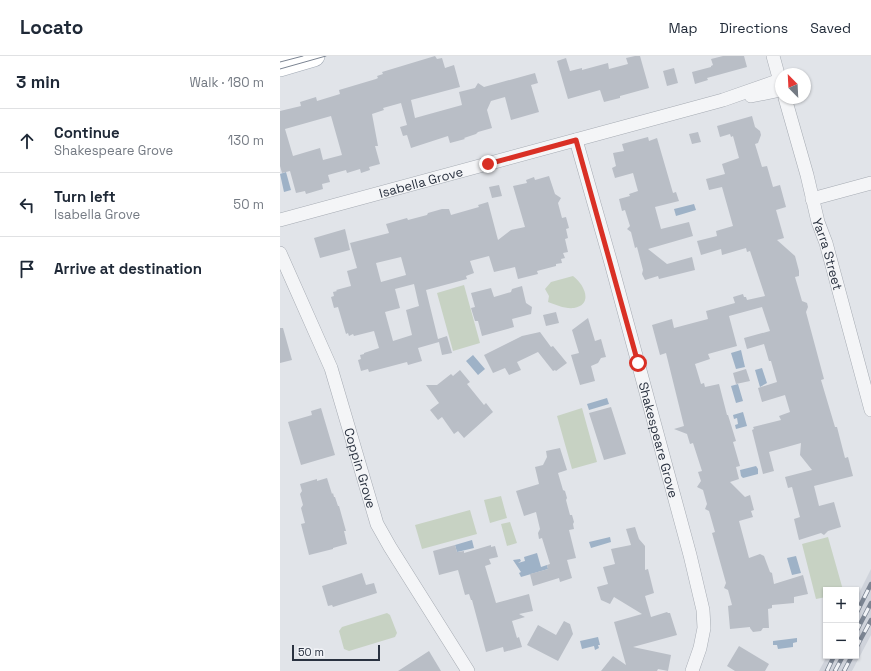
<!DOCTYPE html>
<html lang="en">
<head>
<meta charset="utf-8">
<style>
	:root { --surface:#fff; --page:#f6f6f7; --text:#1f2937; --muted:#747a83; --line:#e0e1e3 }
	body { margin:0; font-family:"Space Grotesk",sans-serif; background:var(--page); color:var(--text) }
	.controls { position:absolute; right:12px; bottom:12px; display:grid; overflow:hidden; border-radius:0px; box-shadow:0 1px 3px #0004 }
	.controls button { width:36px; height:36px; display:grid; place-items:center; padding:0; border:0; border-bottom:1px solid var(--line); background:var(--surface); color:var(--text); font:20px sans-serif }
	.compass { position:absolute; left:495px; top:12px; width:36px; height:36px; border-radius:50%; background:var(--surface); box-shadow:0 1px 3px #0004; rotate:336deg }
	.scale { position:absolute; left:12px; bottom:10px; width:88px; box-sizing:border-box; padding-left:4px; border:2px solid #2a3240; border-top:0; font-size:11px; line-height:14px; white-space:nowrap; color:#2a3240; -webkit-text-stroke:3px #f1f3f7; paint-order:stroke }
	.stop { position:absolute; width:12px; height:12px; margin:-9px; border:3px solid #d93025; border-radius:50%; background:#fff }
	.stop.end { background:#d93025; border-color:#fff; box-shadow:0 1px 4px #0008 }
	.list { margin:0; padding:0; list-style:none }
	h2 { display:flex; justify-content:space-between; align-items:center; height:52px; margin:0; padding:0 16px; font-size:17px }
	h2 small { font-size:13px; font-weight:400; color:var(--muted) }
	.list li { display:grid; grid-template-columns:26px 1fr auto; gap:12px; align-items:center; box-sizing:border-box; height:64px; padding:0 16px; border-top:1px solid var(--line) }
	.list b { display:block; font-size:15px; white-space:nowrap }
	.list p { margin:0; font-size:13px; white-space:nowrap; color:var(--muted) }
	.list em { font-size:13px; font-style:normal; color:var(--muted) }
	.icon { flex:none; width:22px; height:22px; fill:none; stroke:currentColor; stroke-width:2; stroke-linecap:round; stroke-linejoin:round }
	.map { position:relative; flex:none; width:591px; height:615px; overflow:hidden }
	header { display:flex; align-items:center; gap:24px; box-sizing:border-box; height:56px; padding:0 20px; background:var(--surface); border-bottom:1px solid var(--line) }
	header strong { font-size:19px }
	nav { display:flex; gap:22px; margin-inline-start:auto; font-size:14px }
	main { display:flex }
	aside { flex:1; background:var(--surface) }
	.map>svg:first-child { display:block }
	.built { fill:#cfd3db }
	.green { fill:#c7d2c3 }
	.water { fill:#9eb2c7 }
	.building { fill:#b9bec6; fill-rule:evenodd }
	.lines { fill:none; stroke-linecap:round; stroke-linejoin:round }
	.minor-casing { stroke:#a6abb3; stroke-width:14 }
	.primary-casing { stroke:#a1a9b4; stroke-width:22 }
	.minor { stroke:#f4f5f7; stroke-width:13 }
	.primary { stroke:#fff; stroke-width:21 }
	.tram { stroke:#7b8492; stroke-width:1 }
	.rail-casing { stroke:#7b8492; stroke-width:4.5 }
	.rail { stroke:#f1f3f7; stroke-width:3; stroke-dasharray:9; stroke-linecap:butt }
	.route { stroke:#d93025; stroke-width:5 }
	.labels { text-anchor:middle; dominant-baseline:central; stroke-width:3; stroke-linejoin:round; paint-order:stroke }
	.street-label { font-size:13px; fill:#2a3240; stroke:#f1f3f7 }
</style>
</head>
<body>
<header>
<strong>Locato</strong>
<nav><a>Map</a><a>Directions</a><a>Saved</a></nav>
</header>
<main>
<aside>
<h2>3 min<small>Walk · 180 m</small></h2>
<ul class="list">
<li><svg class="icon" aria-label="ahead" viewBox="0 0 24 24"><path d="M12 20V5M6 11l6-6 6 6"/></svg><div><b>Continue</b><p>Shakespeare Grove</p></div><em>130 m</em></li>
<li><svg class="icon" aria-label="left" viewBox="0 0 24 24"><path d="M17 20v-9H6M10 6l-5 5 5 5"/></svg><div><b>Turn left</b><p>Isabella Grove</p></div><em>50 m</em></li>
<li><svg class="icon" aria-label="arrive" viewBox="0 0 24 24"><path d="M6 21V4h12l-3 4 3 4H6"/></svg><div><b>Arrive at destination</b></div></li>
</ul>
</aside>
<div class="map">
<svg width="591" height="615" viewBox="0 0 591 615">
	<rect width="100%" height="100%" fill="#e1e4e9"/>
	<!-- built -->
	<path class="built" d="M591,513V579L572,615H539L547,600H576V543Z"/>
	<!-- green -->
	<path class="green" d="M293,220C304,228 314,248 294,252C285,253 276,249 268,246L269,240L265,233L271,226Z
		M184,229L200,287L173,295L157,237Z
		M302,352L317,406L292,413L277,360Z
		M221,440L227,462L210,467L204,444Z
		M190,454L197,478L142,493L135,469Z
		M230,466L237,487L227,490L221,468Z
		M548,481L563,534H546V541L536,543L522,488Z
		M107,557L110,559L117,577L115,581L69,595L64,593L59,575L62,571Z"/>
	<!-- water -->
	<path class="water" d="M6,116L11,134L4,136L0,118Z
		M414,148L416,154L396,160L394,153Z
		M461,294L465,311L456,313L451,297Z
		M193,299L205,313L198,319L186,305Z
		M482,312L487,327L480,331L475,314Z
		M458,328L463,345L456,347L451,330Z
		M327,342L329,348L309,354L307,348Z
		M463,356L467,370L456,373L455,369L458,368L457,362L454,363L453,359Z
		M476,410L478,413V418L463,422L461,420L460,414Z
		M330,481L331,486L311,492L309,486Z
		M192,484L194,492L177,496L175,489Z
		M257,497L261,511L267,509L268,513L241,521L239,517L241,516L233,504L240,503L241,505L238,507L245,505L244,501Z
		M516,500L521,517L512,519L507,502Z
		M318,581L320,589H318L319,592L315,594L314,590L302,593L300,585Z
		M517,582V586L513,587V591L498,593L497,589H493V585Z"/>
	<!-- building -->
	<path class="building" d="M155,0L157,3L162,2L165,12L174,9L180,31L131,44L135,62L182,49L179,36L195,32L198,27L204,31L255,17L258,27L251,29L259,56L231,64L225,41L211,45L207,54L212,72L198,76L196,78L184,82L185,83L170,87L168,80L131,92L127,79L123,80L120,71L127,69L121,47L103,52L104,54L92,58L98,90H95L100,108L89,111L90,114L81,117L80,113L67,117L66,114L48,119L50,126L42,128L43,133L26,138L25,135L16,137L10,115L2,117L0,110V55L21,50L20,46L36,41L37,45L60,38L59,34L96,23L98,22L97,20L103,18L102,16ZM51,60L62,99L43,104L40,92L13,100L5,73Z
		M355,0H360L369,32L340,40V42L324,46L320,34L288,43L277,5L286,2L290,15L302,12V14L328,7L329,13L348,8L346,2Z
		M443,0H464L467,11L427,22L428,24L415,28L412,16L431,11V10L433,9L431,3Z
		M394,12L398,27L387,30L383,15Z
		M472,60L475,71L480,75L481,79L478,87L475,88L482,111L487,110L493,131L500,129L506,151L496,154L504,182L497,184L515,200L519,215V220L515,221L522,245L527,247L528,251L526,256L544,323L541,324L555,371H557L565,402L568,401L573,420L534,430L539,450L554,446L561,471L548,475L544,479L541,477L519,484L514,463L520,461L512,431L508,432L505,421L532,414L520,399L521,387L489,396L494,415L483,418L472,374L474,373L473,371L501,364L499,360L510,356L505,339L482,346L478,332L497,326L491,305H489L484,288L467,293L464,282L490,275L482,251L449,260L457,290L428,298L430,303L415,308L421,328L424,327L425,331L439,328L447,359H448L456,385L453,386L460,410L456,411L459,423L450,426L465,441L470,439L474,454L471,455L473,461L459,465L469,502L480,498L484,500L490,516L492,517L494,528L523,519L528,538L514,541V547L492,549V552L488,553L489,572H483L481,575L473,576L470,572V571L450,573L448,550L452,549L448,534L444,532L446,527L432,477L435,476L429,455L425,453L427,448L423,434L417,431L421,425L418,416L422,415L413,387L410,388L407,378L394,373L404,370L386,297L380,299L372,269L392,263L394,272L428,263L426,255L455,247L453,241L463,238L464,241H466L467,244L485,240L470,195L467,196L466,192L442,199L441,193L421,199L417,185L437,180L436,175L453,170L442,131L429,134L426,123L445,118L442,108L459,102L453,80L451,81L450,78L440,81L437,70Z
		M418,76L421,86L412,88L409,78Z
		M368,81L369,85L377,82L393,137L396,136L399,145L375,151L381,173L409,166L413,180L368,193L387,208L412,201L415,214L379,223L378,220L365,224L362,218L363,214L357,191L355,192L351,176L347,173L350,170L345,154L342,155L339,143L350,140L349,138L358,135L353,117L335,122L332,112L336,110L333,97L344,95L342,88Z
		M269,120L275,138L281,142L278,147L282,162L286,161L289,172L286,173L288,182L285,183L288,196L283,197L285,202L281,203L282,207L276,208V210L257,215L258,218L238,223L235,211L214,216L209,200L190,205L194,217L186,220L187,223L146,234L158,283L167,280L172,297L162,299L159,286L138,292L142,305L128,309L127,306L89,316L88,313L81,315L78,304L81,303L80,299L84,298V297L99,292L94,275L74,280L73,278L69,280L68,277L66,278L58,251L54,252L51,241L54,240L53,236L57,235L56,234L71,230L67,215L77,212L70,187L109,177L106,168L127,162L128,164L147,159L148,157L162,153H169L171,159L199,151L198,149L208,146L218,184L231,174L245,171L233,130L247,127L246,124L254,121L255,124ZM121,201L126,219L101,226L96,207ZM134,228L139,250L126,254L132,279L113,285L105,256L120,252L115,233Z
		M219,129L222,140L212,142L209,131Z
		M65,173L70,194L40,202L34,182Z
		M242,230L246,247L252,251L251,258L232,263L234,271L202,280L198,265H195L191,252L195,251L191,237L211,232L214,241L231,236L232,233Z
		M276,256L279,267L266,270L263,259Z
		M308,262L315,285L321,283L326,301L321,302L318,307L311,310L315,325L300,329L291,299L299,297L292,274Z
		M0,272H3L12,304L0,307Z
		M260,276L271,291L273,290L287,307L276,315L275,314L273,315L258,296L237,306L241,314L229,319L225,312L213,317L204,299L242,280Z
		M466,313L470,325L456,328L453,317Z
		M180,314L190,326L187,328L204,349L206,347L213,356L184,382L178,375L174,378L162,361L158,364L150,354L159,347L146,329H157L171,318L173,320Z
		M331,351L346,398L324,404L309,357Z
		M41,352L55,399L21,409L8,366L32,359L31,355Z
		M280,392L287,414L278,417L283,434L285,435L287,442L286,444L290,459H292L294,466L293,468L294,473L289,474L296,502L287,504L292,522L280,526L279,522L253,530L250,518L268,513L267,509L270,508L262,482L259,483L258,477L260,473L256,456L244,460L236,435L259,428L255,411L263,409L267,401L266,395Z
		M47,422L52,438L53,437L54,441H55L58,450H59L66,475H64L67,488L53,492V493L29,499L21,468L25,467L21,452L23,449L20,438L22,435L20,428L37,423V425Z
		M355,471L359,483L365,490V514L368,513L374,537L365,540L371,561L387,556L388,557H390L397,579L353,591L391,599L388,615L378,613L377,615H321L333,600L346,609L334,566L362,558L334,541L330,548L321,544L317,531L328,528L323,511L335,508L331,493L351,489L346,473Z
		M175,489L177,496L184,495V497L211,489V491L215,490L218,501L209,503L211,508L205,510L216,547L249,538L253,555L239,558L245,561L232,565L237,582L239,581L242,591L224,596L223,591L206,596L192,544H191L189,538L185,539L178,514L159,519L153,495Z
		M82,517L86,529L94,527L97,537L53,551L52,549L48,550L42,530Z
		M284,565L290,568L293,578L278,605L247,589L258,569L276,579Z
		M459,590L489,608L485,615H455L447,610Z
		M149,595L161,615H118Z"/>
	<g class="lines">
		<!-- minor casing -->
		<g class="minor-casing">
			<g id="minor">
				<path d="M493,0L501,29"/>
				<path d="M471,40L501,34"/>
				<path id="s1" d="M505,42L527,119L538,166L546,187L591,354"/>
				<path id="s2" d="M296,84L331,207L410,499L423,554L424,572L420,592L412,615"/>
				<path d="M532,143L591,127"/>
				<path id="s3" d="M0,164L443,44L500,24"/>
				<path id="s4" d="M0,197L51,312L97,468L110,491L188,615"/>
			</g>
		</g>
		<!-- primary casing -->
		<g class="primary-casing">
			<path id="primary" d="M0,10L34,0"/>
		</g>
		<!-- minor -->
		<use href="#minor" class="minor"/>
		<!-- primary -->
		<use href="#primary" class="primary"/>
		<!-- tram -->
		<path class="tram" d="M0,6L23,0
			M0,13L46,0"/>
		<!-- rail casing -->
		<g class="rail-casing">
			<path id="rail" d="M576,558L591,528
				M576,576L591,547
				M576,592L591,564
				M547,615L554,600
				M555,615L563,600
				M564,615L572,600"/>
		</g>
		<!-- rail -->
		<use href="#rail" class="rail"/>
	</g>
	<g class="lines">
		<!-- route -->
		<path class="route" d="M208,108L296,84L358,307"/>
	</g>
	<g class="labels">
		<!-- street labels -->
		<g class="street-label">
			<text stroke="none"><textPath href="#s3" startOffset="146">Isabella Grove</textPath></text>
			<text stroke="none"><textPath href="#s1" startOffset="162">Yarra Street</textPath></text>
			<text stroke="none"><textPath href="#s2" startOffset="311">Shakespeare Grove</textPath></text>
			<text stroke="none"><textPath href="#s4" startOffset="230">Coppin Grove</textPath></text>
		</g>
	</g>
</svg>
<div class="controls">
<button>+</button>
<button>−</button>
</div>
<svg class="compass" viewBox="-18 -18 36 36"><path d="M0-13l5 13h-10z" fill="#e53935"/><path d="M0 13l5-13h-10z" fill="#747a83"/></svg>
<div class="scale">50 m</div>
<div class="stop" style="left:358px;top:307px"></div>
<div class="stop end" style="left:208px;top:108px"></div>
</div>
</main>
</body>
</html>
